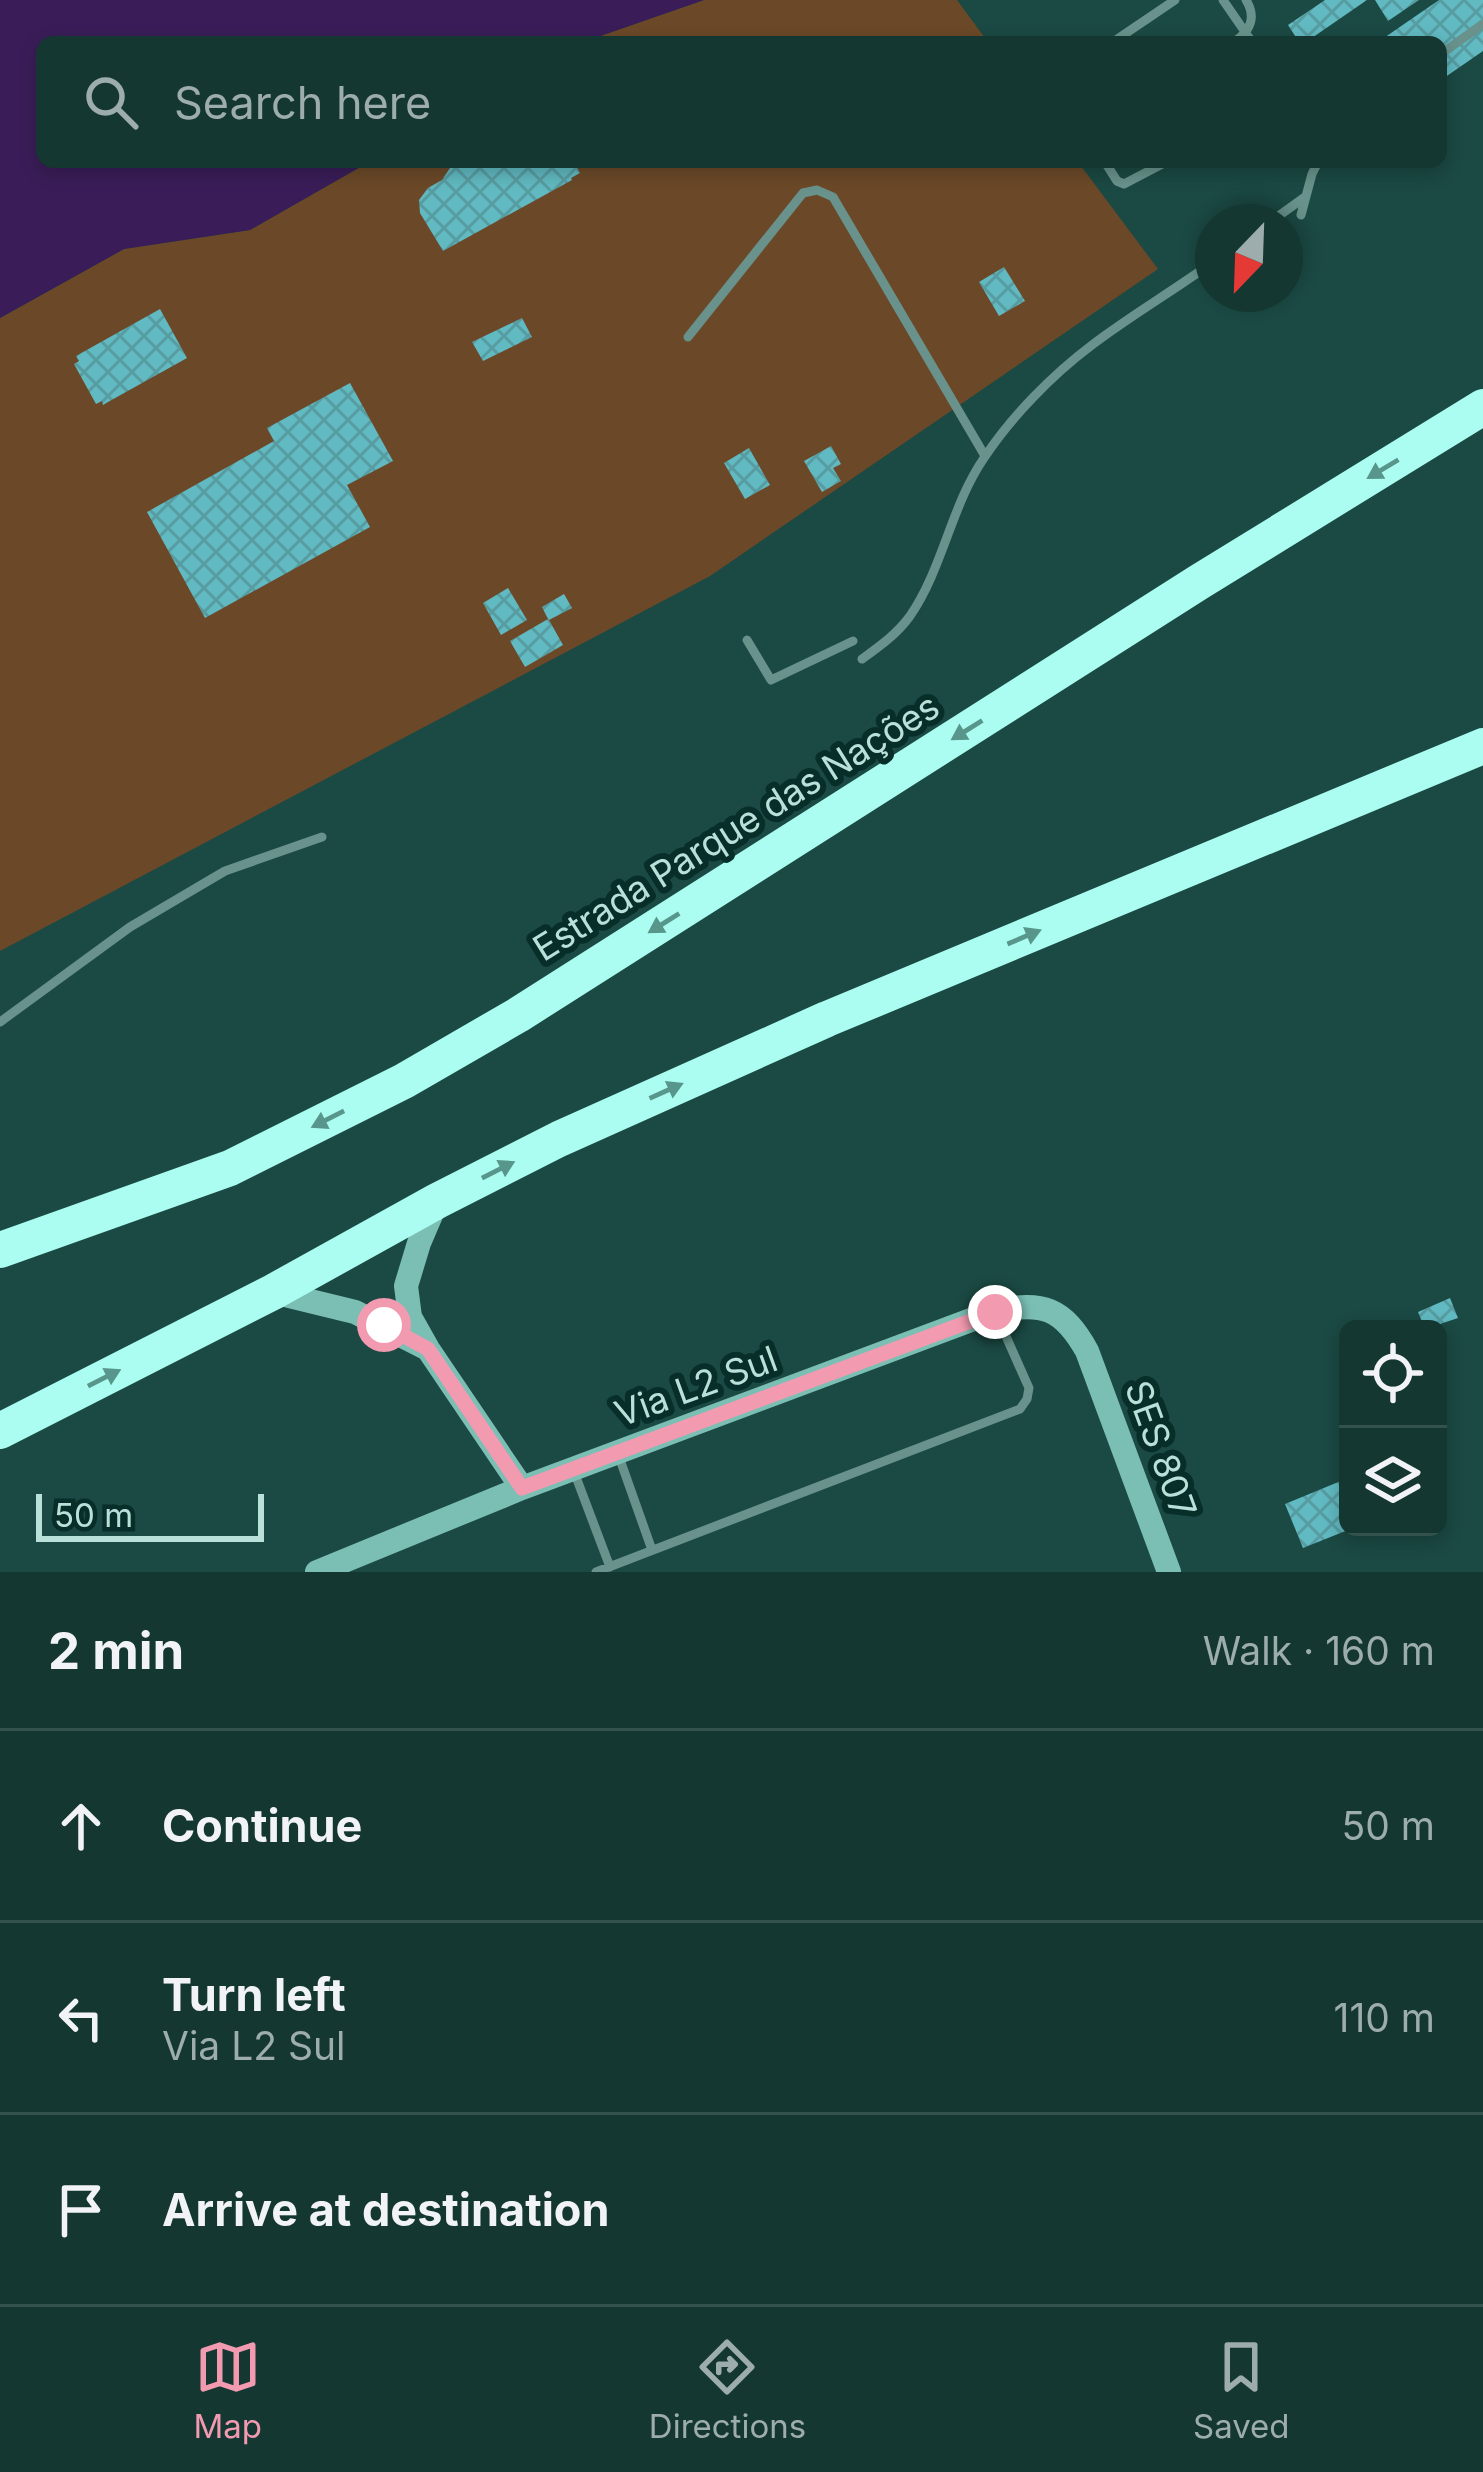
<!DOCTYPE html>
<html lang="en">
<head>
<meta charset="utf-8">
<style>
	:root { --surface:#143732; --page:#1d3f3a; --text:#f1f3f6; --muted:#9dacac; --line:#33514d; --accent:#f29ab0 }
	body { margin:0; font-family:Inter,sans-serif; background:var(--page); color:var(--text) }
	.controls { position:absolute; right:36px; bottom:36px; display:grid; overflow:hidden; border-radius:18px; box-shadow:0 6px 18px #0003 }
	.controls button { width:108px; height:108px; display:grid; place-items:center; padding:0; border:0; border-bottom:3px solid var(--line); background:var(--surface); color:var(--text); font:60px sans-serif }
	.compass { position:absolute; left:1195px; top:204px; width:108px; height:108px; border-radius:50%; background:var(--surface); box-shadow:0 6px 18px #0003; rotate:203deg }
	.scale { position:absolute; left:36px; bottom:30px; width:228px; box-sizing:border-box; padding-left:12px; border:6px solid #b9e1da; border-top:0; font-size:33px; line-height:42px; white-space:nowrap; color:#b9e1da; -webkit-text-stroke:9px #072e29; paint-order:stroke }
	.stop { position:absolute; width:36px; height:36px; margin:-27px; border:9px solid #f29ab0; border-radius:50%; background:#fff }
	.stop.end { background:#f29ab0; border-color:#fff; box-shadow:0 3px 12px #0008 }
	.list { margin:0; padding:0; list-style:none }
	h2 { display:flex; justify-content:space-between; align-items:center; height:156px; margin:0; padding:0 48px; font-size:51px }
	h2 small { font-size:39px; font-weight:400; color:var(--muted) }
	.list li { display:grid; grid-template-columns:78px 1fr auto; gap:36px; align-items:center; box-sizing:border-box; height:192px; padding:0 48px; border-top:3px solid var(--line) }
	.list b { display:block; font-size:45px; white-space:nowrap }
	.list p { margin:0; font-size:39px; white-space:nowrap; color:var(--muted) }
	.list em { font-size:39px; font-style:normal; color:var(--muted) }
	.icon { flex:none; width:66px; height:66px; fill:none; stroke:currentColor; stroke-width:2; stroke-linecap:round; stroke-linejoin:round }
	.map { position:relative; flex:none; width:1483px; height:1572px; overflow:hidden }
	.search { position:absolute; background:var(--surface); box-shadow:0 6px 18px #0003; left:36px; right:36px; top:36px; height:132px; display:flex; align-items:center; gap:30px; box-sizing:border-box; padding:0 42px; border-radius:18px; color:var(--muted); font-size:45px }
	.sheet { height:732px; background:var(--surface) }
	nav { display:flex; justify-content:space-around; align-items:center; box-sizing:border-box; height:168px; border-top:3px solid var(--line); background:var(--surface); font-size:33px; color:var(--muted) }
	nav a { display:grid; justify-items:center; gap:6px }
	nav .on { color:var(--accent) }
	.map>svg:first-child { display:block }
	.grass { fill:#6b4928 }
	.water { fill:#3a1d58 }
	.building { fill:url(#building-cross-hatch) }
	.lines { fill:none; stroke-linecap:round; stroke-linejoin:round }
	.lane { stroke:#68928b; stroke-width:9 }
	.secondary { stroke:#7bbfb4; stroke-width:24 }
	.highway { stroke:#aafdf0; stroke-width:36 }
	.oneway { fill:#58968c }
	.route { stroke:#f29ab0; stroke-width:15 }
	.labels { text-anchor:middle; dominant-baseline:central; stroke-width:12; stroke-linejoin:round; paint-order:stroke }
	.street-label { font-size:36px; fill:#b9e1da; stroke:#072e29 }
</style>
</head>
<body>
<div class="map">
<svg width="1483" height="1572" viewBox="0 0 1483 1572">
	<defs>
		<pattern id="building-cross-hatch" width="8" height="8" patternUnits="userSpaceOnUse" patternTransform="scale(3)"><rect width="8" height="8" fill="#61b9c1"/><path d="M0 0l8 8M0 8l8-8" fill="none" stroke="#579ca1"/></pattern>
	</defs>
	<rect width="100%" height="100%" fill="#1b4943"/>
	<!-- grass -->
	<path class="grass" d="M704,0H957L988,42H583Z
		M369,162H1078L1158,269L710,576L0,951V318L124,249L250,230Z"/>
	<!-- water -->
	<path class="water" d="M0,0H704L583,42H42V162H369L250,230L124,249L0,318Z"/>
	<!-- building -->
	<path class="building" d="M1325,0H1367L1306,42H1299L1288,25Z
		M1375,0H1419L1388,21Z
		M1439,0H1483V51L1441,80V42H1378Z
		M454,162H574L580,173L571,178L572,180L443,251L420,213L419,200L428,188L442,180Z
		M1004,267L1025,301L999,316L979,282Z
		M160,309L187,358L108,402L103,405L102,401L96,404L74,364L79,361L76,356Z
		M522,318L532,337L483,361L472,342Z
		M350,383L393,461L347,485L370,527L205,618L147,512L274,441L267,428Z
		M831,446L841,464L833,468L841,481L822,492L804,461Z
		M749,448L770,485L745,499L724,463Z
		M508,588L527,620L501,635L483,603Z
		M564,594L572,608L549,620L563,645L525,667L510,641L548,619L542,607Z
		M1450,1298L1458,1318L1425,1329L1418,1312Z
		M1348,1478V1530L1303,1548L1285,1504Z"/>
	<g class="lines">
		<!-- lane -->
		<path class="lane" d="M1223,0L1252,42
			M1113,42L1175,0
			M1234,42C1250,31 1257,18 1246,0
			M1441,54L1483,24
			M1105,162L1117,181L1124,184L1166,162
			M1301,215L1312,174L1318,162
			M1270,222L1305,197
			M688,337L803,193L817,190L833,197L985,456
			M747,640L771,680L853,641
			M862,659C880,646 897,634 910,616C943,568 951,506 984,458C1011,417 1052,375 1092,345C1130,316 1173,291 1213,262
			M0,1022L130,927L225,871L322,837
			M618,1454L652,1550
			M573,1469L610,1567
			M596,1572L1020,1409L1027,1399L1029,1388L996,1314"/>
		<!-- secondary -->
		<path class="secondary" d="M437,1201L419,1243L406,1286L410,1317L428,1349L522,1488
			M273,1292L355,1312L426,1348
			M317,1572L522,1488L995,1311C1043,1301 1063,1308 1087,1351L1169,1572"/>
		<!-- highway -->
		<path class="highway" d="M0,1250L230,1168L404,1081L518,1015L1199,582L1483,407
			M0,1431L273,1292L437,1201L559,1139L827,1019L1483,746"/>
	</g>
	<!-- one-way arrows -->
	<defs><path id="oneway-solid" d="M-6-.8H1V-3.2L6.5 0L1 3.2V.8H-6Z" transform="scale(3)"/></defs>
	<g class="oneway">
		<use href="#oneway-solid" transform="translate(1383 469) rotate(149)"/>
		<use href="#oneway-solid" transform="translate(967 730) rotate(148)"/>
		<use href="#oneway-solid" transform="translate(664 923) rotate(148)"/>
		<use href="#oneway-solid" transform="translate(1024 937) rotate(-23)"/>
		<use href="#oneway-solid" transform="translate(666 1091) rotate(-24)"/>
		<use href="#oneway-solid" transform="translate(328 1119) rotate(153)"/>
		<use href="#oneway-solid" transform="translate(498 1170) rotate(-27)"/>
		<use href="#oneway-solid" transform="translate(104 1378) rotate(-27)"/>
	</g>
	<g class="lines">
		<!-- route -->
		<path class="route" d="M384,1325L428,1349L522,1488L995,1312"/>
	</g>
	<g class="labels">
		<!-- street labels -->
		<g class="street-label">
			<text transform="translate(736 827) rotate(-32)">Estrada Parque das Nações</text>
			<text transform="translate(696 1386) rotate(-20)">Via L2 Sul</text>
			<text transform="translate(1161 1449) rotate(70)">SES 807</text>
		</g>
	</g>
</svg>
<div class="controls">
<button><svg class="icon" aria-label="locate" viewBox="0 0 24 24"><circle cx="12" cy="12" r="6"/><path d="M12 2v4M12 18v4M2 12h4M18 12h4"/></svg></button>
<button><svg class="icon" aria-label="layers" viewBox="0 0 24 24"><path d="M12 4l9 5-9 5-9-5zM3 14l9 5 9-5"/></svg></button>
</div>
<svg class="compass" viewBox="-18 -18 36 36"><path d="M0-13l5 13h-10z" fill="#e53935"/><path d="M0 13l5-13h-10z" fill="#9dacac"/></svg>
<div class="scale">50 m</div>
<div class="stop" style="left:384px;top:1325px"></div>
<div class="stop end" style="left:995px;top:1312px"></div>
<div class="search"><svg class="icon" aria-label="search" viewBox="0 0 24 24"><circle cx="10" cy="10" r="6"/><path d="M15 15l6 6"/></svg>Search here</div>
</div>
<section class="sheet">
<h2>2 min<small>Walk · 160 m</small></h2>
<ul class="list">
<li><svg class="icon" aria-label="ahead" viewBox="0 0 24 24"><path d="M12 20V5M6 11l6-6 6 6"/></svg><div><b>Continue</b></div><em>50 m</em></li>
<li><svg class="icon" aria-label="left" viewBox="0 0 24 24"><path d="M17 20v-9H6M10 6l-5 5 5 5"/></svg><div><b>Turn left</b><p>Via L2 Sul</p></div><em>110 m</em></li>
<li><svg class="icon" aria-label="arrive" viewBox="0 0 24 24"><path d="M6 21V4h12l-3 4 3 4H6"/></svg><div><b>Arrive at destination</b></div></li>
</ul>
</section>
<nav>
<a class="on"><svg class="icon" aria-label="map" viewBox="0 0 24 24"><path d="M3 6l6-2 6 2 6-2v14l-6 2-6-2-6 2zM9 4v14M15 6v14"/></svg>Map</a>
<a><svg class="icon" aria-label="directions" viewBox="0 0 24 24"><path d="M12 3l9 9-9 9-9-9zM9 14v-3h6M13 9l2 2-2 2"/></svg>Directions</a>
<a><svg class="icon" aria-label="saved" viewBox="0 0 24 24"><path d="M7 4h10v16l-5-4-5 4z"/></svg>Saved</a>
</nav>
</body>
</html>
